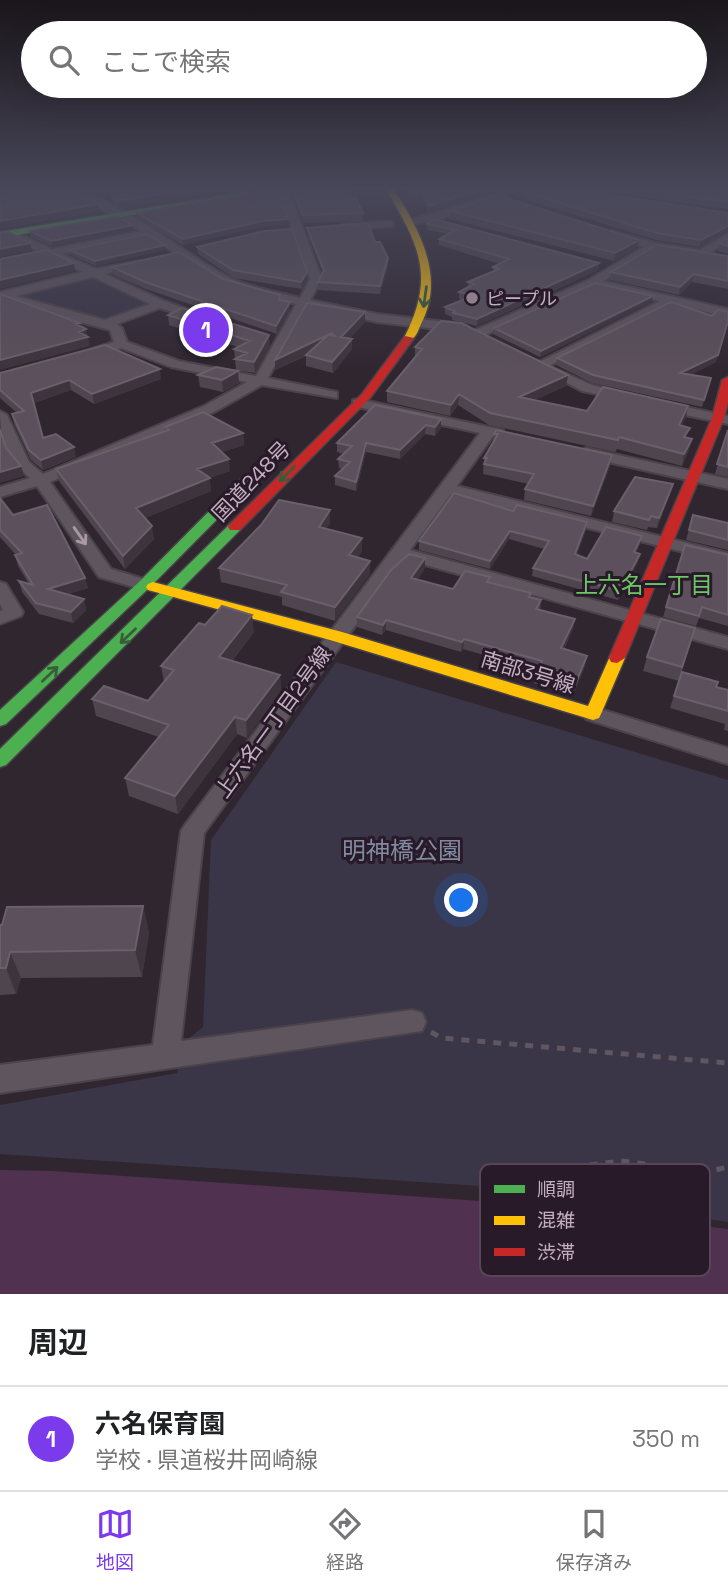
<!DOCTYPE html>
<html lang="ja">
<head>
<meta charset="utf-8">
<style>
	:root { --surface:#fff; --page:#f2f2f2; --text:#202124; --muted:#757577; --line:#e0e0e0; --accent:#7c3aed }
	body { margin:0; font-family:"Space Grotesk","Noto Sans JP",sans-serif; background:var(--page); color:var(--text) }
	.you { position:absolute; left:462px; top:901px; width:24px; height:24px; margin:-18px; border:5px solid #fff; border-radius:50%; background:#1a73e8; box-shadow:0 0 0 10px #1a73e833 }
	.badge { display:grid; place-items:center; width:46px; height:46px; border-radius:50%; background:var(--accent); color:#fff; font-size:23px; font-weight:700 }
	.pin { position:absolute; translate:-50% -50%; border:4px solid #fff; box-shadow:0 2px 7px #0006 }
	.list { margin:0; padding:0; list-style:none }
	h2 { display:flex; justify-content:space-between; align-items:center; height:91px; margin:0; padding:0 28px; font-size:30px }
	h2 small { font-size:23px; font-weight:400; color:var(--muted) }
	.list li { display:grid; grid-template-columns:46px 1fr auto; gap:21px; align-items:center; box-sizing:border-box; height:105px; padding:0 28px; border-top:2px solid var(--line) }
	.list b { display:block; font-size:26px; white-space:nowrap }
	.list p { margin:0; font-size:23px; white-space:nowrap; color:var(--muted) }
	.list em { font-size:23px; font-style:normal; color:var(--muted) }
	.icon { flex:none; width:38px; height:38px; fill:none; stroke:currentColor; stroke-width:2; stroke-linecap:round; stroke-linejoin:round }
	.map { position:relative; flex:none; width:728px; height:1294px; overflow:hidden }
	.search { position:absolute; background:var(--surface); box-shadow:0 7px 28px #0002; left:21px; right:21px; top:21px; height:77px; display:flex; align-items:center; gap:18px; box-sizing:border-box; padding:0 24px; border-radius:38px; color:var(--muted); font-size:26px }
	.sheet { height:196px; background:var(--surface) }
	nav { display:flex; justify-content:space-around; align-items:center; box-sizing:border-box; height:98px; border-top:2px solid var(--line); background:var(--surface); font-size:19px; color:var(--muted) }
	nav a { display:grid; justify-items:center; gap:4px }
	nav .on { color:var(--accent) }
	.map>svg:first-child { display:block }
	.green { fill:#3a3547 }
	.water { fill:#50314f }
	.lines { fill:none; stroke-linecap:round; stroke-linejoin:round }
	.street-casing { stroke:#4a434a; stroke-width:4 }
	.fast-casing { stroke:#4a434a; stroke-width:3 }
	.slow-casing { stroke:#4a434a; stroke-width:3 }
	.jam-casing { stroke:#4a434a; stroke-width:3 }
	.path { stroke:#5f565f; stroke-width:5; stroke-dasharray:8 8; stroke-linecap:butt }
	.street { fill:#5f555e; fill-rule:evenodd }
	.fast { fill:#4caf50; fill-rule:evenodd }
	.slow { fill:#ffc107; fill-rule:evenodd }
	.jam { fill:#c62828; fill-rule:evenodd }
	.wall { fill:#4f454f }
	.shaded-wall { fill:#3d343d }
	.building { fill:#5b505b; stroke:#6b5f6b; stroke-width:2 }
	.oneway { stroke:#395d3b }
	.oneway2 { stroke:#a998a8 }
	.poi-dot { fill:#8f7f8e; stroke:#291a29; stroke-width:2.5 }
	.labels { text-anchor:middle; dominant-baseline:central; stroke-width:6; stroke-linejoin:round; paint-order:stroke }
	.far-poi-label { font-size:18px; fill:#c2afc0; stroke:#291a29; text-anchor:start }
	.street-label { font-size:21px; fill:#c2afc0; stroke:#291a29 }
	.neighbourhood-label { font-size:23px; fill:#6ec765; stroke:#291a29 }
	.near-park-label { font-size:24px; fill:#808aa0; stroke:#291a29 }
	.key { fill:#291a29; stroke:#574756; stroke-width:2 }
	.key-label { font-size:19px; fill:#c2afc0 }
</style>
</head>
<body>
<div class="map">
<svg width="728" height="1294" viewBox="0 0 728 1294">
	<rect width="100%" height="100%" fill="#302630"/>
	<!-- green -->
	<path class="green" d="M94,276L152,305L107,321L19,297Z
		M336,662L728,780V1222L496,1187L0,1154V1105L177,1073L183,1043L203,1027L211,840Z"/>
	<!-- water -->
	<path class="water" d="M0,1170L53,1171L495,1202L728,1229V1294H0Z"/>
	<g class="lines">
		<!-- street casing -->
		<g class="street-casing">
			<path id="street" d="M62,189C109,188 188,258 232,279C252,288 278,292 300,298L310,279L278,189H288L322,279L310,300L377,314L463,324L469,328L463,332L377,322L307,307L268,378L337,392V398L262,385L214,412L50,482L111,569L150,581L153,585L144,590L99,577L37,486L0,497V487L30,478C9,461 0,438 0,411L7,415L29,462L43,474L204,406L247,382L171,367L121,348L81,359V353L114,342L110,330L0,300V292L83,272L49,256L0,266V260L40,252L7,236V232H15L52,249L141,231ZM148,236L225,284L296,304L256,376L179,361L127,342L122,328L117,324L160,308L202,321L208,317L164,301L105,274L140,265V261L96,269L62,254ZM93,277L150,304L105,320L16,296Z
				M510,189H523L441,219L409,225L404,222Z
				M389,221L393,222V226L344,230L339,227L344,224Z
				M611,231L655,243L700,250L728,233V241L706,256L655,250L603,281L728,309V317L673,304L549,366L592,385L631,395V401L582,391L533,365L660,301L594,286L483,336H475V330L589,280L644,247L611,235Z
				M358,399L503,430V436H493L457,486L728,553V563L451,494L410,550L728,637V649L404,559L204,833L181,1041L412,1010L422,1013L426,1022L422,1031L0,1093V1065L153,1045L181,831L185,825L480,433L353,406V400Z
				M662,402L728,416V424L657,409V403Z
				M586,448L728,479V489L581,456L578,453Z
				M0,582L6,584L23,612L21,616L0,624V611L3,610L0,604Z
				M593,707L728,748V764L586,719L583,714L586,709Z"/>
		</g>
		<!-- fast casing -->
		<g class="fast-casing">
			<path id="fast" d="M264,189H282L0,238V232Z
				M249,475L255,479L254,482L149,588L6,724L0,726V710L139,582L244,476Z
				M235,523L242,527L240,530L6,765L0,767V749L230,524Z"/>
		</g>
		<!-- slow casing -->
		<g class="slow-casing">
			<path id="slow" d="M386,189H394C419,230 446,276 421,324C418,331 416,338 409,341L404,338C436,276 419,245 386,189Z
				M153,582L342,632L588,706L611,654L617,653L625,658L601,714L599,718L593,720L330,640L148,590L146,587L148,584Z"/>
		</g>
		<!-- jam casing -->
		<g class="jam-casing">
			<path id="jam" d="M405,336L414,338L370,398L240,530H230L228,527L230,524L362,394Z
				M728,377V402L724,418L625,658L617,663L611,662L609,658L712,418L722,380Z"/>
		</g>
		<!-- path -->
		<path class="path" d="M431,1032L442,1038L728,1063
			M542,1171L621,1161L707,1172L728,1167"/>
		<!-- street -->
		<use href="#street" class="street"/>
		<!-- fast -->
		<use href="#fast" class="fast"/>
		<!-- slow -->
		<use href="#slow" class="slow"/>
		<!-- jam -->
		<use href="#jam" class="jam"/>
	</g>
	<!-- wall -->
	<path class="wall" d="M0,189H14L13,192L34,195L36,194L21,189H69L99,212Z
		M75,189H238L119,209L113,205L112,197L131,191L98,197Z
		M289,189H347L351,198L363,213V221L304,223Z
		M409,189H502L429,213L423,199H417Z
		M515,189L728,213V232L699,247L656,240L514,196Z
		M583,189H728V209Z
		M450,211L639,240L637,248L614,261L450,219Z
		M137,213L288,225L263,226L183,245L137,219Z
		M427,224L599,263L598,270L477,326L452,320V317L445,314V307L463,300L459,299V292L468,287V282L493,271V267L500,264L439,245V239L447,234L427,230Z
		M307,228L388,258V266L380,294L318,290V282L323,273L308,235Z
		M133,230L52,246L31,237L30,231Z
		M728,238V254L718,251L719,243Z
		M197,247L307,272V279L302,289L234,278L198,254Z
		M70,250H165L96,266L71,255Z
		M728,256V289L692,282L679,295L610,280L611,272Z
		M112,267L223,279L280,295V300L290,302V310L277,334L146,289L113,275Z
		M653,296L652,302L540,357L493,334L494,328Z
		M307,303L365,322L349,339L352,349L333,373L306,366V356L275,370Z
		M168,315L270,346L255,373L236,370L234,349L238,347L169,325Z
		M712,316L716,362L690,375L711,378L702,407L592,383L556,365L557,358Z
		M415,347L568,375L566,386L535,400L587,411L686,417L681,426L687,438L692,439L689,450L682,466L617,449L615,452L489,425L458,405L450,416L387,402V391L415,358Z
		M0,373L161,379L94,404L71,390L34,403L43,438L76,457L43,470L31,460L14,424L12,414L17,413L0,398Z
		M198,375L239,383L223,392L200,387Z
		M375,405L441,428L435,436L425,434L400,459L366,452L356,491L335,485V476L342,469L339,468L338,459L344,454L337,452V443Z
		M165,427L243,433L244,445L222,452L230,471L209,478L211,491L145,518L154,539L125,569L59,481L56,469L165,431Z
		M728,430V477L715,474Z
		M494,434L612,455L610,466L591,516L524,500L525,489L529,484L483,474L484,458L493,443Z
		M670,494L657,528L648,527L647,530L612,522L614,511Z
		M0,498L13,515L85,578L88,588L68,594L84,599L86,610L73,623L39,614L22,592L19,581L29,584L18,566L15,555H16L0,537Z
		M513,511L587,522L586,530L577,554L587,559L640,544L636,553L638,562L618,600L532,576L533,568L544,549L509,539L490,569L419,550V541Z
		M693,515L727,523L728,519V550L686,540Z
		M330,523L326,529L362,538V551L358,557L370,561V574L335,621L282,605V597L221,582L219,568Z
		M728,555V626L699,618L696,626L663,617L666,607Z
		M425,558V568L417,580L453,589L489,582L531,593L530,598L541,600L540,610L575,619L573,629L564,649L585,666L573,695L534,683L537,670L463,649L461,652L386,630L382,635L357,627V617Z
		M205,625L254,632L232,661L280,675L281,692L247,738L237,734L178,814L129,796L125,778L159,737L96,716L92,699L148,701L164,682L161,666Z
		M691,642L679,681L643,671L647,657Z
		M716,687L728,690V731L724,730L725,724L670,708L674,696Z
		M143,906L149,933L142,977L21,978L16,994L0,995V925Z"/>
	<!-- shaded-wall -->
	<path class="shaded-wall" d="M0,189H14L13,192L0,195Z
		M35,189H58L36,194Z
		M101,189H144L98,197L97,190Z
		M191,189H238L119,209L118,201Z
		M481,189H502L429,213V206Z
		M423,191V199H417V192Z
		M98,204L99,212L0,229V221Z
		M288,219V225L263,226L183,245V239L263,221Z
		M133,225V230L52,246L51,241Z
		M728,226V232L699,247L701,240Z
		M639,240L637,248L614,261L615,253Z
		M30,243L32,251L0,257V249Z
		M165,245V250L96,266L95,261Z
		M388,258V266L380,294V286Z
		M74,263L75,271L0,289V280Z
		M599,263L598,270L477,326V319Z
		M307,272V279L302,289L301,282Z
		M694,274L692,282L679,295L680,287Z
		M653,296L652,302L540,357L541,351Z
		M290,302V310L277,334L276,326Z
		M365,312V322L341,347V337Z
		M80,323L82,331L86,329L90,346L0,370V360Z
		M728,323L716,362L679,380L680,373Z
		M332,333V343L275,370V360Z
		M269,335L270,346L255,373L254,362Z
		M352,339V349L333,373L332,362Z
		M160,369L161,379L94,404L92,394Z
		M238,371L239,383L223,392L222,380Z
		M568,375L566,386L518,408L519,397Z
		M69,380L71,390L33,403L31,393Z
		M459,394L458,405L450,416L451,405Z
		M688,406L686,417L676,437L679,425Z
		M441,419V428L435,436V427Z
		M426,425L425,434L400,459V450Z
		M243,433L244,445L213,455L212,443Z
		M692,439L689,450L682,466L684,454Z
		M366,443V452L356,491V482Z
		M74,447L76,457L43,470L41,460Z
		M612,455L610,466L591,516L593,506Z
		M229,459L230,471L198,482L197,469Z
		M21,466L24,476L0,483V472Z
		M210,478L211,491L138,521L136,508Z
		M673,484L670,494L657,528L659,518Z
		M330,510V523L319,540V527Z
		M587,522L586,530L574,562L575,554Z
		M152,526L154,539L125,569L123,556Z
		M510,531L509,539L490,569V561Z
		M642,536L640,544L633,561L634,552Z
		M362,538V551L349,568V555Z
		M640,554L638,562L618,600L620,591Z
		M425,558V568L411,588V578Z
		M370,561V574L335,621V607Z
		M85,578L88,588L51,600L48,589Z
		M84,599L86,610L73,623L71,612Z
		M252,615L254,632L221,674L219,657Z
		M575,619L573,629L559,658L561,648Z
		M386,620V630L382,635L383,625Z
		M464,639L463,649L461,652L462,642Z
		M587,656L585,666L573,695L575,685Z
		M280,675L281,692L247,738L246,720Z
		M235,717L237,734L178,814L175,796Z
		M143,906L149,933L142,977L135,950Z
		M10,952L21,978L16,994L6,968Z"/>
	<!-- building -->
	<path class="building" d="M56,189H69L98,204L0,221V195L21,190L34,195Z
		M139,189H191L118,201L112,197Z
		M292,189H347L351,198H356L363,213L303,215Z
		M415,189H481L429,206L423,191L417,192Z
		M515,189H573L728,213V226L701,240L657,233Z
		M634,189H728V202Z
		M277,190L288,219L263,221L183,239L137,213Z
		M497,195L639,240L615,253L450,211Z
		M118,217L133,225L51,241L30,231Z
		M434,219L599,263L477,319L453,313L455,311L445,307L473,296L459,292L474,284L468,282L499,269L493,267L509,259L439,239L456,230L427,224Z
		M368,223L375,242H380L388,258L380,286L318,282L324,270L307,228Z
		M292,229L307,272L301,282L233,270L197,247L264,231Z
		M8,232L30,243L0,249V233Z
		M147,234L165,245L95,261L70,250Z
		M728,238V246L719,243Z
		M657,245L728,256V281L694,274L680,287L611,272Z
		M47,250L74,263L0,280V259Z
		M179,252L223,279L280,295L279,300L290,302L276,326L145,282L112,267Z
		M595,283L653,296L541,351L494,328Z
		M0,294L80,323L76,324L86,329L79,332L88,337L0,360Z
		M671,302L712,316L718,310L728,312V321L718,355L680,373L711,378L704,400L593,375L557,358Z
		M307,303L365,312L341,337L352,339L332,362L306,355L328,335L335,336L332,333L275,360Z
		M182,308L269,335L254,362L235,359L247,353L234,349L250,341L168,315Z
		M441,321L461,323L568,375L519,397L587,411L603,387L688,406L679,425L690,428L684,437L692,439L684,454L619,437L618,440L490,413L459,394L451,405L387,391L422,349L415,347Z
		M105,345L160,369L92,394L69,380L31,393L43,438L56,434L74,447L41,460L29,450L12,414L24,411L0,390V373Z
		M216,367L238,371L222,380L198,375Z
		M375,405L441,419L435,427L426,425L400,450L366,443L356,482L335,476L350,462L338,459L352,446L337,443Z
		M203,412L243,433L212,443L229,459L197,469L210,478L136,508L152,526L123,556L56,469L169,430L165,427Z
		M0,429L6,448L21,466L0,472Z
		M496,430L612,455L593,506L525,489L534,474L484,464L487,458H484L498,434H494Z
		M728,430V467L717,464Z
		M635,477L673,484L659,518L651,516L649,520L614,511Z
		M454,493L513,511L517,505L587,522L575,554L587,559L606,527L642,536L634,552L640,554L620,591L533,568L549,541L510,531L490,561L419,541Z
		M0,498L13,515L47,505L85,578L48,589L84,599L71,612L36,603L19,581L33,585L15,555L22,553L0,530Z
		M279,500L330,510L319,527L362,538L349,555L370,561L335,607L281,592L287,585L219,568L261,525Z
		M693,515L728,523V540L689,530Z
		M685,545L728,555V615L702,607L699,616L666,607Z
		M409,554L425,558L411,578L453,589L465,571L490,577L487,582L531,593L529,597L541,600L536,609L575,619L561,648L587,656L575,685L536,673L542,661L464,639L462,642L386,620L383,625L357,617L391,570Z
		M222,606L252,615L219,657L280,675L246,720L235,717L175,796L125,778L169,725L92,699L104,686L148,701L174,670L161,666L199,623L205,625Z
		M661,619L695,628L682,667L647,657Z
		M682,672L718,682L716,687L728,690V711L674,696Z
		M143,906L135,950L10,952L6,968H0V925H2L7,907Z"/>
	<!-- one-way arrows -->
	<defs><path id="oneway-shaft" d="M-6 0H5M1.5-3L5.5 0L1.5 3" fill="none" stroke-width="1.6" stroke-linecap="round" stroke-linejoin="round" transform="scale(1.75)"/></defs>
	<g class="oneway">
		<use href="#oneway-shaft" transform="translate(425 297) rotate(98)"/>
		<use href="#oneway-shaft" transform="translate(287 474) rotate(134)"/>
		<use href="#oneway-shaft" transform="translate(128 636) rotate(136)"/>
		<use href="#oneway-shaft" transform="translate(50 674) rotate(-43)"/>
	</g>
	<use class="oneway2" href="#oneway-shaft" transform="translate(80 536) rotate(55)"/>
	<!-- sky -->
	<linearGradient id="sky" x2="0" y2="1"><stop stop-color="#1a151a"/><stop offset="0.51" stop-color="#484759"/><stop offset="1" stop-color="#484759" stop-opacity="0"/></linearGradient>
	<rect width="728" height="370" fill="url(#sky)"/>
	<!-- markers -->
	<circle class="poi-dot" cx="472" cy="298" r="7"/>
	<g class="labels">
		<!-- far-poi labels -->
		<g class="far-poi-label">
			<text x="486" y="298">ピープル</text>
		</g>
		<!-- street labels -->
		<g class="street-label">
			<text transform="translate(251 481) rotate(-46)">国道248号</text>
			<text transform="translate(528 672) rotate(17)">南部3号線</text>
			<text transform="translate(273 722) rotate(-54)">上六名一丁目2号線</text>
		</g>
		<!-- neighbourhood labels -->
		<g class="neighbourhood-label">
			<text x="644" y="585">上六名一丁目</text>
		</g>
		<!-- near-park labels -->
		<g class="near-park-label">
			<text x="402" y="850">明神橋公園</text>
		</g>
	</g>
	<!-- legend -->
	<rect x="480" y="1164" width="230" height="112" rx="10" class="key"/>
	<rect x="494" y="1185" width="31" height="8" fill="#4caf50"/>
	<rect x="494" y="1216" width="31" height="9" fill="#ffc107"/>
	<rect x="494" y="1248" width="31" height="8" fill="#c62828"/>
	<g class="key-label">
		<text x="537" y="1196">順調</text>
		<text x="537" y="1227">混雑</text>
		<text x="537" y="1259">渋滞</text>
	</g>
</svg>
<div class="you"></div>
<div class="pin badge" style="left:206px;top:330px">1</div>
<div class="search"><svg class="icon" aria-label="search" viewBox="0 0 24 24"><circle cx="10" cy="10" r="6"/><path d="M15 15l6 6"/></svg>ここで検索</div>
</div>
<section class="sheet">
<h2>周辺<small></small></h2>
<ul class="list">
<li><span class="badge">1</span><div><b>六名保育園</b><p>学校 · 県道桜井岡崎線</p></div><em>350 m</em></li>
</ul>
</section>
<nav>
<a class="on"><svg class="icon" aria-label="map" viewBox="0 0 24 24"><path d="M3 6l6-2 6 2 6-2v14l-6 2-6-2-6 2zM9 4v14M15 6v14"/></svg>地図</a>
<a><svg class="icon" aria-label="directions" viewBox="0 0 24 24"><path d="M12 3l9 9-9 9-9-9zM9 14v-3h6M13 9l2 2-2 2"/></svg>経路</a>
<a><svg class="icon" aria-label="saved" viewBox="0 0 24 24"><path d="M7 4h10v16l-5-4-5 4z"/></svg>保存済み</a>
</nav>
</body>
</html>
